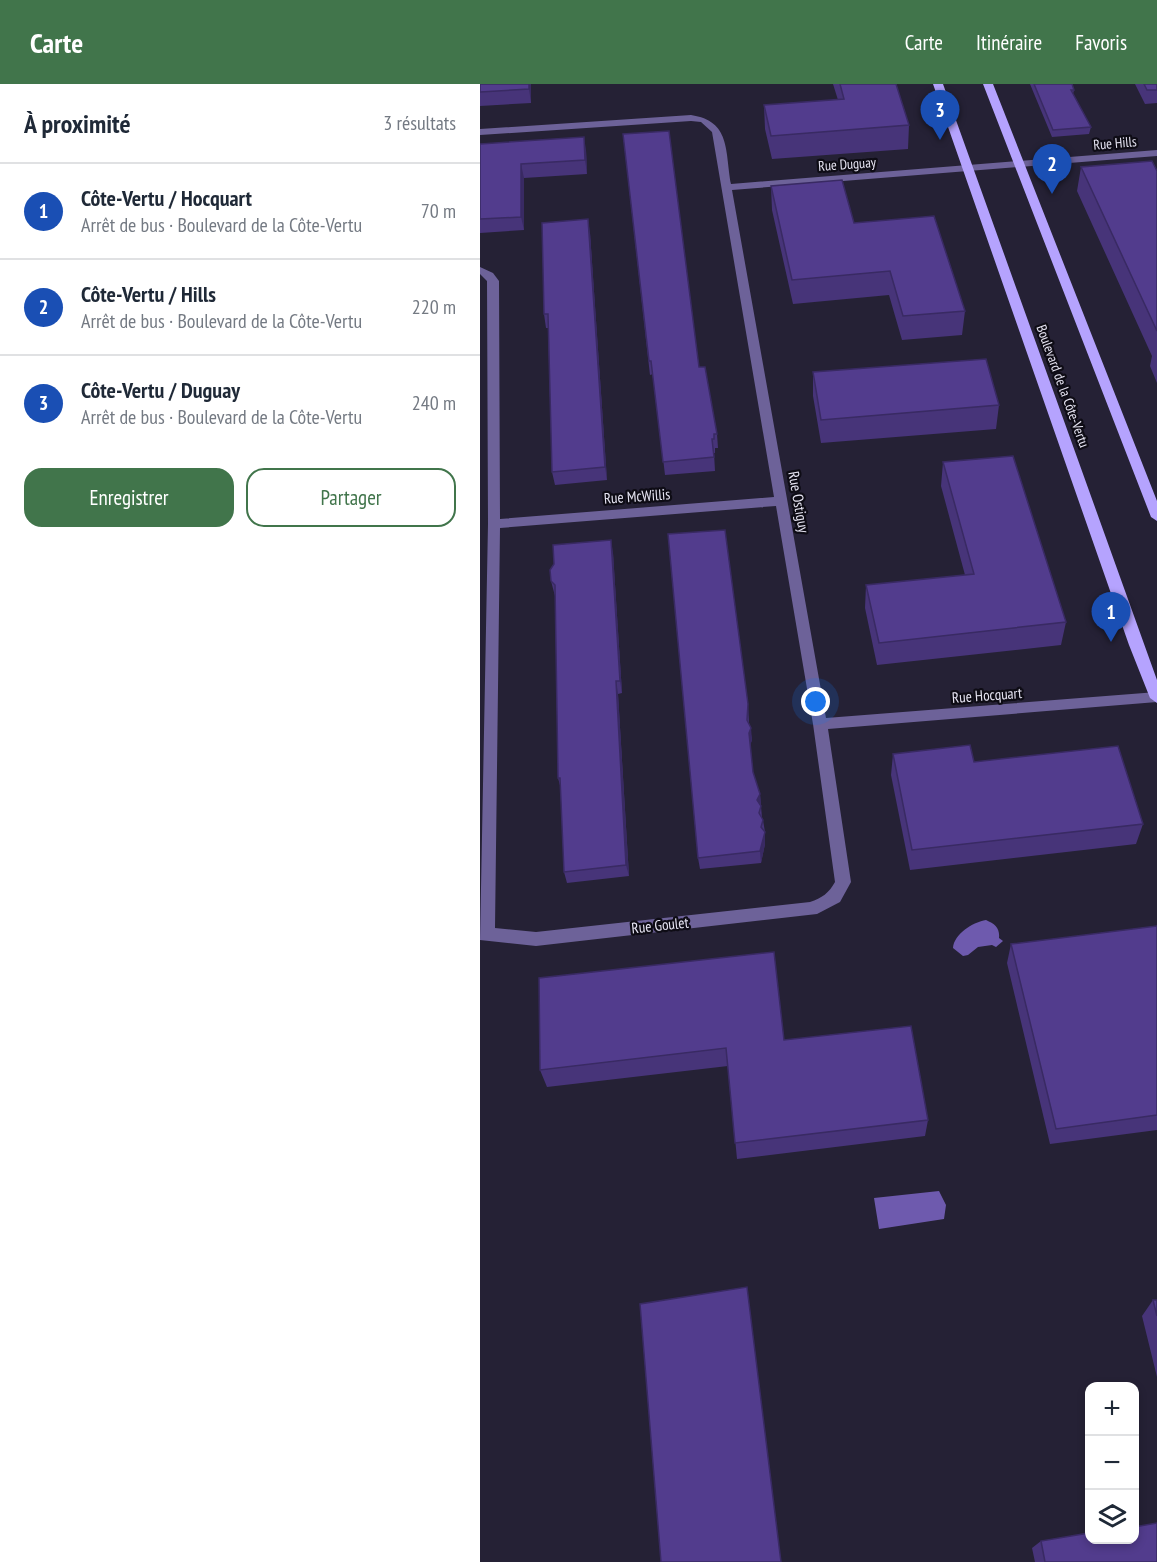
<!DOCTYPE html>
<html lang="fr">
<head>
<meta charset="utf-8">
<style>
	:root { --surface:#fff; --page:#f2f2f3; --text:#1f2937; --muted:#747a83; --line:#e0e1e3; --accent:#41754b }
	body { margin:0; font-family:"PT Sans Narrow",sans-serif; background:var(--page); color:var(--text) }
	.controls { position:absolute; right:18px; bottom:18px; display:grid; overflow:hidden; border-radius:12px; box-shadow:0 3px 9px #0003 }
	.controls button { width:54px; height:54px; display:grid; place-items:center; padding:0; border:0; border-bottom:2px solid var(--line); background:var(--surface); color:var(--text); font:30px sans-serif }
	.you { position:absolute; left:336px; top:618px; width:21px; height:21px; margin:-15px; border:4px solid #fff; border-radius:50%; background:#1a73e8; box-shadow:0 0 0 9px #1a73e833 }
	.badge { display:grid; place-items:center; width:39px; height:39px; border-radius:50%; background:var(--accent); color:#fff; font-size:20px; font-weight:700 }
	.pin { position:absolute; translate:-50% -50px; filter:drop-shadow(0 2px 3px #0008) }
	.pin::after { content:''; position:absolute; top:32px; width:21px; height:18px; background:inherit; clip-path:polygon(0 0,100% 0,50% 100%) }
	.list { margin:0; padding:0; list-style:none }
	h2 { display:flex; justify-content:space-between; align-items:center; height:78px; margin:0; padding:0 24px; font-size:26px }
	h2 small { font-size:20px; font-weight:400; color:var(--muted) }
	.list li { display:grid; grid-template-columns:39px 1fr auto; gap:18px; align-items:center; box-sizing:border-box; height:96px; padding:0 24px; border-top:2px solid var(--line) }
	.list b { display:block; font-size:22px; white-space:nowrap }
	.list p { margin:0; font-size:20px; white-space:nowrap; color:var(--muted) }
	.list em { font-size:20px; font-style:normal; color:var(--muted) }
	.actions { display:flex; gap:12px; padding:18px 24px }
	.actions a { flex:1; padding:14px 0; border:2px solid var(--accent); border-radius:18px; text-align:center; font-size:21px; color:var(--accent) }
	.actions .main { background:var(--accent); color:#fff }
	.icon { flex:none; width:33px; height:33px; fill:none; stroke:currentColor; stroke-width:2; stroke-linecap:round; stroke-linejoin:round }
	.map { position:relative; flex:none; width:677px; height:1478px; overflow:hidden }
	header { display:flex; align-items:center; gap:36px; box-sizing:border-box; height:84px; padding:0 30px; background:var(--accent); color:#fff }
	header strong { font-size:28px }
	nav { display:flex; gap:33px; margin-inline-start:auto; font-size:21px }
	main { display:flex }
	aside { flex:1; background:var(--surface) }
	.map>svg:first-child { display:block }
	.water { fill:#6e5aae }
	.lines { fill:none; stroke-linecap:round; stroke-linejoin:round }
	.minor { fill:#6d6299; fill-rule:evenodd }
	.major { fill:#b5a3fe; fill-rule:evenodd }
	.wall { fill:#473479 }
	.shaded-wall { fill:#392a63 }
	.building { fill:#523c8d; stroke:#392a63; stroke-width:1.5 }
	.labels { text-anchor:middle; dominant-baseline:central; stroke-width:4.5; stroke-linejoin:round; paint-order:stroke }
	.far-street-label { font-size:14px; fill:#e6e4f2; stroke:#0e0c15 }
	.street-label { font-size:15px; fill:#e6e4f2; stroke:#0e0c15 }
</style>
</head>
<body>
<header>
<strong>Carte</strong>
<nav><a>Carte</a><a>Itinéraire</a><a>Favoris</a></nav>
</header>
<main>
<aside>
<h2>À proximité<small>3 résultats</small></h2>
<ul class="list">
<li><span class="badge" style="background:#1a4fb4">1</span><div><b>Côte-Vertu / Hocquart</b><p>Arrêt de bus · Boulevard de la Côte-Vertu</p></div><em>70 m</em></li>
<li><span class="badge" style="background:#1a4fb4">2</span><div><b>Côte-Vertu / Hills</b><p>Arrêt de bus · Boulevard de la Côte-Vertu</p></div><em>220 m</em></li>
<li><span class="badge" style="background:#1a4fb4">3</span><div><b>Côte-Vertu / Duguay</b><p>Arrêt de bus · Boulevard de la Côte-Vertu</p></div><em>240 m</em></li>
</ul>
<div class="actions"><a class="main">Enregistrer</a><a>Partager</a></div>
</aside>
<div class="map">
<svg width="677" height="1478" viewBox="0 0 677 1478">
	<rect width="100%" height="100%" fill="#252135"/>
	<!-- water -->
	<path class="water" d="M506,836C515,840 520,844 519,854L523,857L516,863L512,861L498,863L488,871L483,872L473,864C474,850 493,838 506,836Z
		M459,1107L466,1121L464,1135L399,1145L394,1114Z"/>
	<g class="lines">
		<!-- minor -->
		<path class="minor" d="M211,31C251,37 245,67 251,100L677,66V72L252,106L346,634L677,608V618L348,645L371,798L360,818L337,830L56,862L0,856L8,440L7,197L0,190V183L13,189L19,197L20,435L294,413L232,48L221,38L211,37L0,51V45ZM296,422L333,640L355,798C349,809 342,814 330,818L56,848L15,844L20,444Z"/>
		<!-- major -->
		<path class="major" d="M453,0H463L677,596V619L670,614L649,561Z
			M503,0H513L677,417V437L671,433Z"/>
	</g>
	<!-- wall -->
	<path class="wall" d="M0,0H51V19L0,22Z
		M353,0H416L429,41L428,65L292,75L285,45L284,21L358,16Z
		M550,0H592L594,6L593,10L611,43L609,50L572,53Z
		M655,0H677V19L665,20Z
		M143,50L219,283L237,350L238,364H235V369H234L235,387L185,391L173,290L170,291Z
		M0,60L106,66L107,90L44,94V146L0,149Z
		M601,83L677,87V299L670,282L672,272L597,107Z
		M291,102L374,139L485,227L482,251L422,256L409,211L313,220L292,126Z
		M110,149L127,396L75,401L72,388L68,244H66L64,230Z
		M333,288L519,321L516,345L341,359L333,312Z
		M463,378L586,538L581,561L397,581L385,524L386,501L485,491L461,402Z
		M133,469L142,609L138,610L149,792L87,799L84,788L81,705L78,694L75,512L71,497Z
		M268,620L269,639L272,656L270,661L273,688L280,710L282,734L283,736L285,748V760L281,779L220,785L218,774Z
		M413,670L494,678L663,740L656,760L430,786L411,691Z
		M677,842V1046L570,1060L527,879L531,860Z
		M304,956L448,1036L445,1052L257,1075L248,982L67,1003L60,986Z
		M673,1216H677V1293L662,1232Z
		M561,1457L677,1478H555L552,1464Z"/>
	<!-- shaded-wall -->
	<path class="shaded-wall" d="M49,0H51V19L49,5Z
		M104,53L106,66L107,90L105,76Z
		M41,80L44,94V146L41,133Z
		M108,135L110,149L127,396L125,383Z
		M131,456L133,469L142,609L140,597Z
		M136,597L138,610L149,792L146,781Z
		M271,644L272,656L270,662L269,649Z
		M280,710L281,722L277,716Z
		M285,748V760L281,779L280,767Z"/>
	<!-- building -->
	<path class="building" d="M0,0H49V5L0,8Z
		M360,0H416L429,41L291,52L284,21L364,15Z
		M554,0H592L594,6H591L611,43L573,46Z
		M664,0H677V6H667Z
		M189,47L219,283H225L237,350H234V355H232L234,373L183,378L171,277H169L143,50Z
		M104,53L105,76L41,80V133L0,135V60Z
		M672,77L677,87V247L601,83Z
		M362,96L374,139L454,132L485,227L423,232L410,187L312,196L291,102Z
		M108,135L125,383L72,388L68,230H64L62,139Z
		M506,275L519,321L341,336L333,288Z
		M533,372L586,538L399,559L386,501L494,490L463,378Z
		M245,446L268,620L267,636L271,644L269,649L273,688L280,710L277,716L281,722L279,729L283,736L281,743L285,748L280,767L218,774L188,450Z
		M131,456L140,597H136L146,781L84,788L80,694H78L75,501L71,497L70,486L74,480L73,461Z
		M490,661L494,678L638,662L663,740L432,766L413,670Z
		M677,842V1031L576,1045L531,860Z
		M294,868L304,956L431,942L448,1036L255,1059L246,964L60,986L59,894Z
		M267,1203L301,1478H181L160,1220Z
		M673,1216H677V1232Z
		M677,1439V1478H565L561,1457L609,1449V1455H654V1443Z"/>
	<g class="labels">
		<!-- far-street labels -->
		<g class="far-street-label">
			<text transform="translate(635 59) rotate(-5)">Rue Hills</text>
			<text transform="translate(367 80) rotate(-4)">Rue Duguay</text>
			<text transform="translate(583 302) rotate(70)">Boulevard de la Côte-Vertu</text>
		</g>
		<!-- street labels -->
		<g class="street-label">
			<text transform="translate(157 412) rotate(-4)">Rue McWillis</text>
			<text transform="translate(319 418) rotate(80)">Rue Ostiguy</text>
			<text transform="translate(507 611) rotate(-4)">Rue Hocquart</text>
			<text transform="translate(180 841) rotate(-6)">Rue Goulet</text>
		</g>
	</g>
</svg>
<div class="controls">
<button>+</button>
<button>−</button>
<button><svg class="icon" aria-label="layers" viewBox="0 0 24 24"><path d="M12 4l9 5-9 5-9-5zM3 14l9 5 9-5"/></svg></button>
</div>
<div class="you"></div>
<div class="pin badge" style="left:631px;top:558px;background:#1a4fb4">1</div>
<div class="pin badge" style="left:572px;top:110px;background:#1a4fb4">2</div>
<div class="pin badge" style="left:460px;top:56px;background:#1a4fb4">3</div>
</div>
</main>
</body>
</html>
